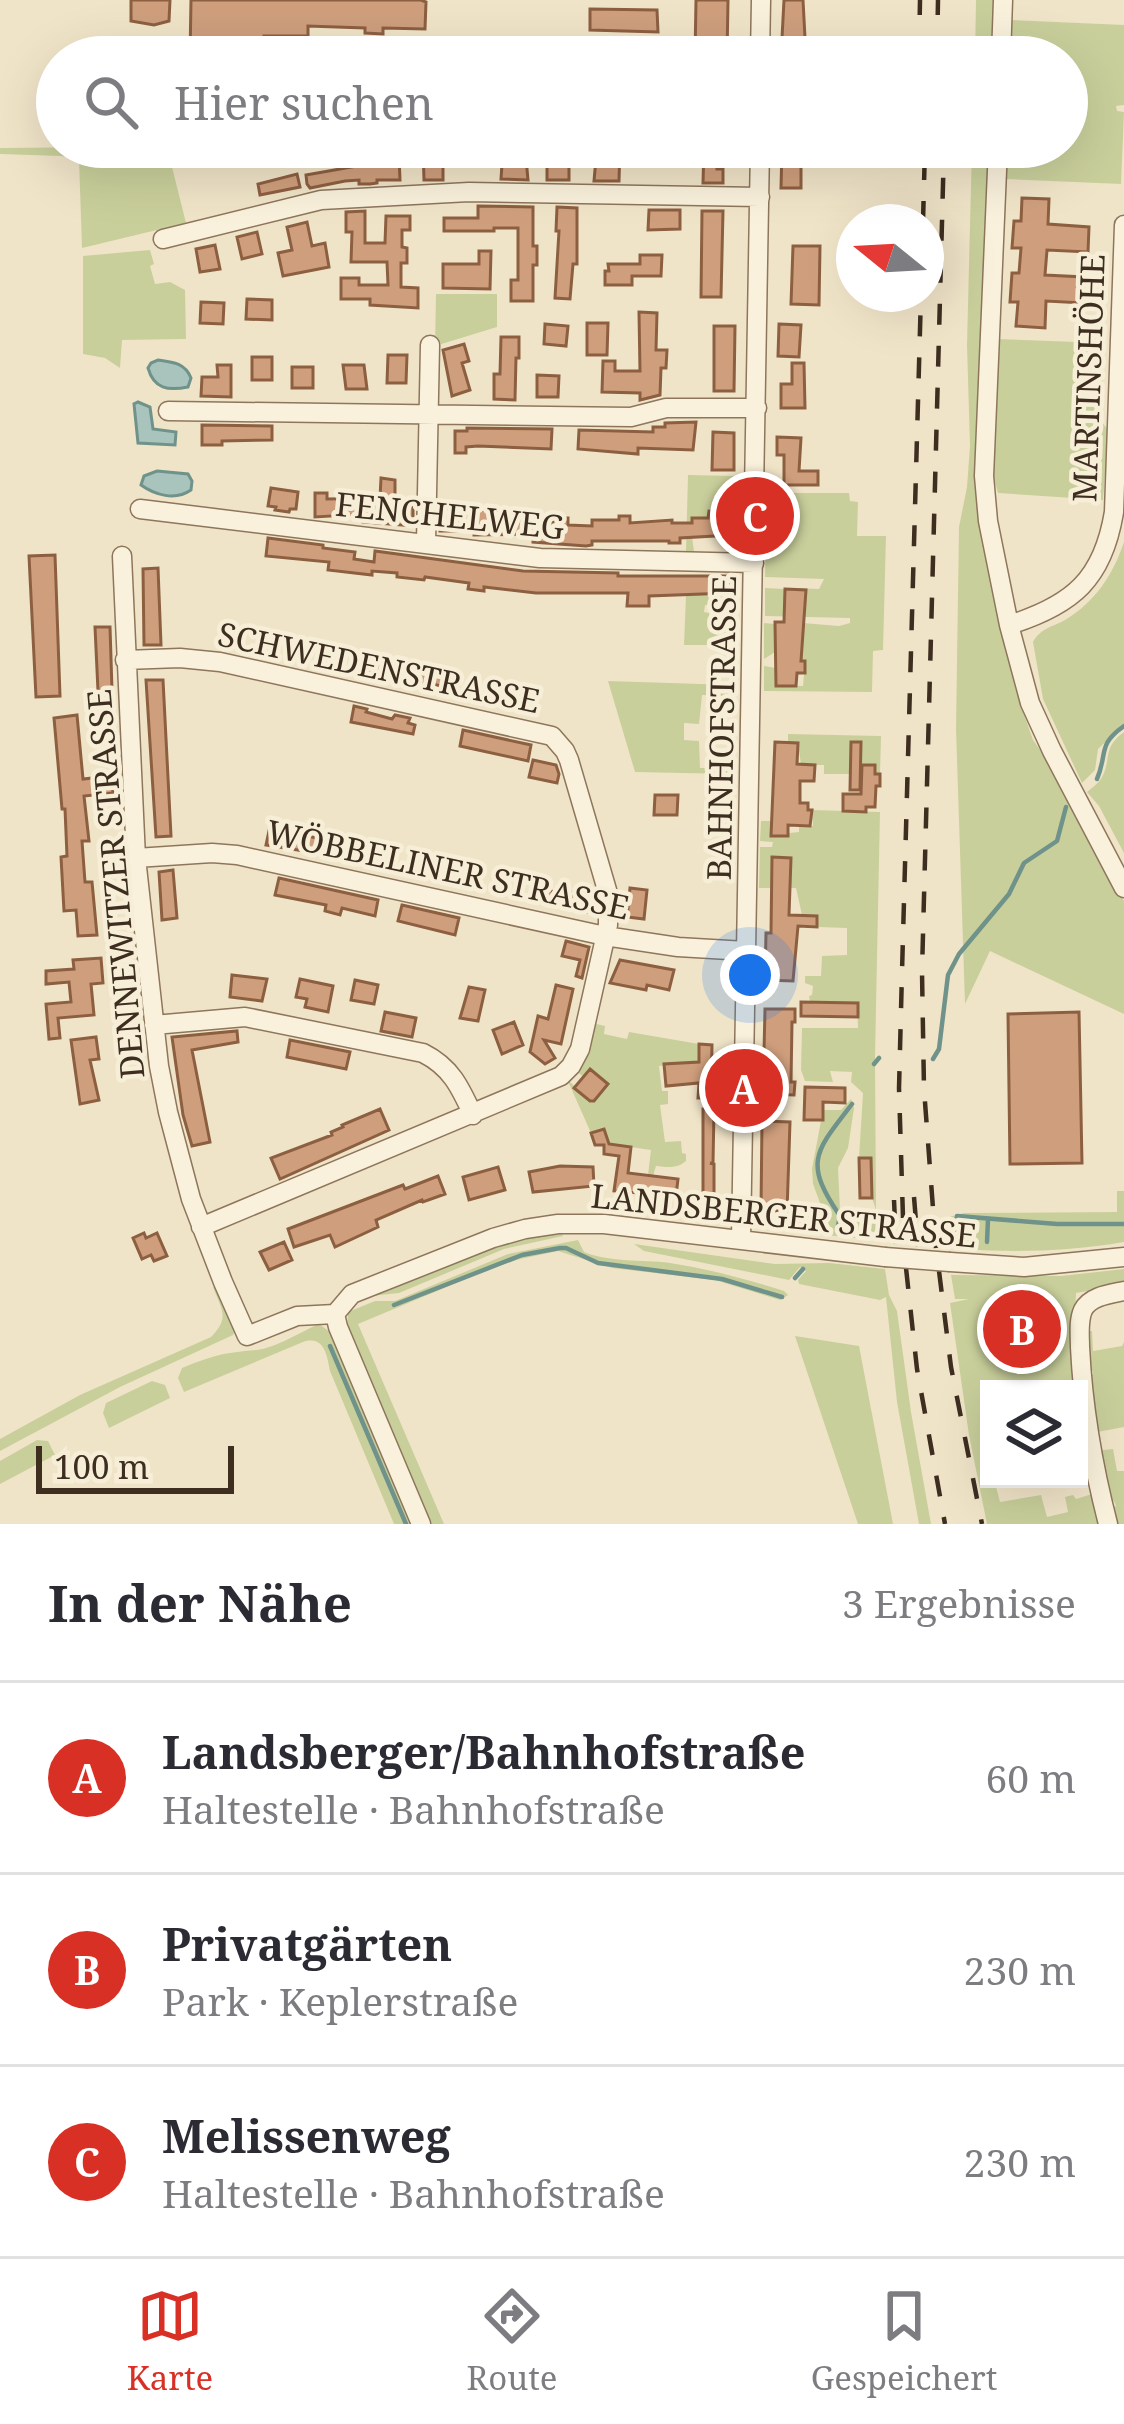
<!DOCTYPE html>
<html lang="de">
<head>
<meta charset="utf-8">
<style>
	:root { --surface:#fff; --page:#f2f2f3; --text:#2b2b33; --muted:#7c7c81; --line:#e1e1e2; --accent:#d93025 }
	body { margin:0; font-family:"Noto Serif",serif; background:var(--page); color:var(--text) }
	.controls { position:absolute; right:36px; bottom:36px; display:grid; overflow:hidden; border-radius:0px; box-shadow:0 12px 48px #0002 }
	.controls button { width:108px; height:108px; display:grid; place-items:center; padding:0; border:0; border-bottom:3px solid var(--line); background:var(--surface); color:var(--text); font:60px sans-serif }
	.compass { position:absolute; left:836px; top:204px; width:108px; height:108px; border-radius:50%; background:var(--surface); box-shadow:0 12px 48px #0002; rotate:288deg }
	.scale { position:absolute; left:36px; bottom:30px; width:198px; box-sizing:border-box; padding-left:12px; border:6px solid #3d2e20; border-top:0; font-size:33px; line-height:42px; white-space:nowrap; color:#3d2e20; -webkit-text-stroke:9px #f7eed8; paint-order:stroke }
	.you { position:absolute; left:750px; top:975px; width:42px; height:42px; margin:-30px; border:9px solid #fff; border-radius:50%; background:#1a73e8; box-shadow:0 0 0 18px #1a73e833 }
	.badge { display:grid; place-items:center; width:78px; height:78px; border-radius:50%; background:var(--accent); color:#fff; font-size:39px; font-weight:700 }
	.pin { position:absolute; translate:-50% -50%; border:6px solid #fff; box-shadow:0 3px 12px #0006 }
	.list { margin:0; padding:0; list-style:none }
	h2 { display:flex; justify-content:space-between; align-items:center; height:156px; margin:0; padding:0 48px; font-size:51px }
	h2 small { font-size:39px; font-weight:400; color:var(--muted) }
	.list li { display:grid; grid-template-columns:78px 1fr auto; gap:36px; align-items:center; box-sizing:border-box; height:192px; padding:0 48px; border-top:3px solid var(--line) }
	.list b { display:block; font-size:45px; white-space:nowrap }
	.list p { margin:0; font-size:39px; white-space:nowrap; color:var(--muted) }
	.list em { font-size:39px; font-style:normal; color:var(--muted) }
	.icon { flex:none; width:66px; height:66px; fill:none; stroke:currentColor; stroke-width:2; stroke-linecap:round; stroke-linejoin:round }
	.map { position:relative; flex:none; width:1124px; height:1524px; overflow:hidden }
	.search { position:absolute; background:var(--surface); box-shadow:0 12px 48px #0002; left:36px; right:36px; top:36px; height:132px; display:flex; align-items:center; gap:30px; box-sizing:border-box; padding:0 42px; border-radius:66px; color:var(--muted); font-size:45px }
	.sheet { height:732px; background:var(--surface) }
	nav { display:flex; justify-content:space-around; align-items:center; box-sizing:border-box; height:168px; border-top:3px solid var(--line); background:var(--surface); font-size:33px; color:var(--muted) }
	nav a { display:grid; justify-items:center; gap:6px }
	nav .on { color:var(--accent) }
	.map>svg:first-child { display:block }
	.green { fill:#c9cf9b }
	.water { fill:#a9c4bc; stroke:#6f938a; stroke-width:3 }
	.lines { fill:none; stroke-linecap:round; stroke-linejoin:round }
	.stream { stroke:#6f938a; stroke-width:4.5 }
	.building { fill:#cf9f7d; stroke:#8d5f41; stroke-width:3 }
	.minor-casing { stroke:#8d765c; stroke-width:21 }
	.minor { stroke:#faf1dc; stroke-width:18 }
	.rail { stroke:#3d2e20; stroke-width:4.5; stroke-dasharray:21 21; stroke-linecap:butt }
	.minor-bridge-casing { stroke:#8d765c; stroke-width:21; stroke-linecap:butt }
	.minor-bridge { stroke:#faf1dc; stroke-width:18 }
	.labels { text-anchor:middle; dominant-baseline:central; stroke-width:9; stroke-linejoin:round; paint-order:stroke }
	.street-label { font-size:33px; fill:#3d2e20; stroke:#f7eed8 }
</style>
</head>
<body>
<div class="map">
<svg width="1124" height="1524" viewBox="0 0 1124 1524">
	<rect width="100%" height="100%" fill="#f0e4c8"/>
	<!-- green -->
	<path class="green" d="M976,0H997L995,57H975Z
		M1011,20L1124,25V105L1116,106L1117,111L1124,112L1121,184L1004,179L1006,147H1067V57H1010Z
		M116,147H167L186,223L82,248L79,159L61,156L0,154V148Z
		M972,147H991L982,521L1016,691L1033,740L1054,769L1124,901V1014L990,951L965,1004L956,729L959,527L967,487L970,446L967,345Z
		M150,250L154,264L150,266L155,284L170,282L185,290L186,339L122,340L120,368L105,358L83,354V256Z
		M436,294H497V327L435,346Z
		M997,339L1104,343L1101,421L1108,430L1103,500L998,493L992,472Z
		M688,475L737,476L735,552H733L731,512L709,511L708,518L692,537L694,551H686Z
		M767,493H849L850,501L858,502L857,536H886L883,650L873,651L872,692L764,691V666L776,668V685L803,686L805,662L795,660V652H775L764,659V623L775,624V641L801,642L803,623L839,626L850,623V618L765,616V588L785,589L804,610L806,590L795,588L819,589L824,579L765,577Z
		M1124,542V724L1098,749L1095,770L1082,783L1043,699L1033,642C1041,628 1052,627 1065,620C1095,602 1113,575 1124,542Z
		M723,567H735L734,606L705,605L704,612L709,613L710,632L734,629L733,645H684L686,595L728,593L729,574L723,573Z
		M608,681L732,685V715L722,713V696L702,695L699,724L684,723V740L699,741L700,768H720L721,751H731V774L635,772Z
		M1124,732V853L1099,806L1087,792C1092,788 1099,783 1102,777C1112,758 1102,748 1124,732Z
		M788,734L881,736L880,774H875L874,765H850L849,774H824V765H801L798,743L788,742Z
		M812,810L880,812L875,1057L876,1211L881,1218L883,1241L808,1233L789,1225V1213L823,1211L813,1184L812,1169L823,1110H841L851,1099L854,1108L848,1148L838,1168L840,1211L876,1210L859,1158L863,1093L851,1082L852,1072L830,1071L833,1082L805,1081L801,1070L802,1028H858L857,1003L810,1002L809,996L812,995L813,986L805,983V976H821L822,956L847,955V928L817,927L816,916L802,915L796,888H759L760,847H772L773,842L760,841L761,821H771V835L799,832V825L813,826Z
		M592,1023L605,1026L604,1034L627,1039L629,1032L699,1044V1072L684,1063L659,1066L662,1091H668V1104L660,1105L665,1142L681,1141L682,1153L686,1154V1161C677,1169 667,1167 656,1166L653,1176L648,1175L651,1150L609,1144L604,1129L591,1133L567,1079L592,1103L608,1084L591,1069L583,1077L576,1070Z
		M1117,1191H1124V1242C1066,1252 1008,1253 950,1248L945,1218L964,1213L1117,1212Z
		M561,1230L563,1236L504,1249L399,1293L372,1296L360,1301L370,1293L480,1248Z
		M578,1240L584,1252C612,1263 641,1259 670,1263C709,1269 746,1279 784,1291L788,1295L780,1300L715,1280L612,1268L558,1251L520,1259L492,1268L358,1324L444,1524H427L347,1330L348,1312L375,1301H395L508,1254Z
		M634,1244L775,1264L829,1263L885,1269L889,1295L897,1311L911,1412L931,1524H919L897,1402L886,1297L880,1300L799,1284L798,1280L806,1271L800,1267L789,1280L644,1251Z
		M1124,1269V1285L1076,1293L1073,1364L1075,1389H989V1479H994L1000,1502L1041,1495L1047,1517L1068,1512L1065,1497L1073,1495L1076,1499L1092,1494L1100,1524H987L969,1435L950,1303L969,1299H955L951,1275L1061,1276Z
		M213,1287L220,1288L235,1330L233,1335L120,1387L0,1451V1439L80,1395L211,1337C230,1317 222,1311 213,1287Z
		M319,1324L330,1332L340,1347L414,1524H394L330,1371C327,1355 324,1335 303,1342L184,1392L178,1378L182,1368C214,1355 223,1353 256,1350C276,1348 300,1332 319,1324Z
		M1083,1331H1092L1093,1351L1122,1346L1124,1342V1427L1092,1433L1085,1375H1093V1371L1085,1369Z
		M795,1336L859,1346L893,1524H858Z
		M152,1381L165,1385L170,1398L109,1428L103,1413L106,1403Z
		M37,1440L48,1441L55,1455L0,1484V1461Z
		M1113,1449L1117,1471H1124V1524H1112L1108,1508L1116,1506L1114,1501L1106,1502L1099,1468L1106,1464L1098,1465L1095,1451Z"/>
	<!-- water -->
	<path class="water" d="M158,360C173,362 185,363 191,378L188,387C168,391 154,389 148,368L151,363Z
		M138,402L150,407L153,429L176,432L175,445L138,443L134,404Z
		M157,471L188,474L192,481L191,490C175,501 155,495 141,485L144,476Z"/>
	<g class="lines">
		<!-- stream -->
		<path class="stream" d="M1097,779C1108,753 1097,745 1124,726
			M933,1059L939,1049L948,975L959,954L1009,894L1024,863L1057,841L1066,807
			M874,1064L879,1058
			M838,1226L840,1216C803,1162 815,1152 852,1104
			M955,1239L957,1216L1057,1224H1124
			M987,1242L988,1219
			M795,1278L803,1269
			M394,1305L522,1255L560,1248H566L598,1263L722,1279L782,1297
			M330,1346L406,1524"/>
	</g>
	<!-- building -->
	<path class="building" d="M131,0H170L169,21L154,25L131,21Z
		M191,0H421L426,2L425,29L383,28V34L365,33V28L308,26V36H264L263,57H190Z
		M696,0H728L727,57H695Z
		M784,0H803L806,57H781Z
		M590,9L657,10L658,32L590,30Z
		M423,147H479V161H443V180H424Z
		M506,147H525L528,180L501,179L502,164H506Z
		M597,147H620L619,181H594Z
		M704,147H718L717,169H723V183H703Z
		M782,147H804V160H801V188H781Z
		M399,156L400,180H377V183L370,184H359V180L345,181L310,188L307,184L306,175L357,166V159Z
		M547,157H569V180H547Z
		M297,174L300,187L260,195L258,184Z
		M1022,198L1049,199L1048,224L1089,227L1088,252L1047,250L1045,275L1084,277L1083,303L1046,301L1045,328L1016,326L1018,302H1010L1012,273H1019L1021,248H1012L1014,221H1021Z
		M478,206L533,207V246H537V265H533V301H511V280H518V228H494V231H444V218H478Z
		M557,207L577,208V264H573L570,299L555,298L559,231H556Z
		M649,210H680V229L648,230Z
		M365,211V243H385L386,216H410V230H402V247L407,248V263H401V287L418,288V308L370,305V299H341V278H359V285H388L387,262H351L352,232H346V212Z
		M702,211H723L721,297H701Z
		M307,222L312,246L325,243L329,267L283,276L278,253L292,250L287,227Z
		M257,232L262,254L242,259L237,237Z
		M215,245L220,269L200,272L196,249Z
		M793,246H820L819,305L791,304Z
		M479,251H491L490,289L443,288V264H479Z
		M640,255H662L661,276H632V285H605V271H609L608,264H640Z
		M247,299L272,300V320L246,319Z
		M201,302L224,303L223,324L200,323Z
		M639,312L657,313L656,350H667L666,368H661L660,395L640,400V393L602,392L603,361H615V371H640Z
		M587,323H608L607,355H587Z
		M545,324L568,326L566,346L544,344Z
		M779,324L801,325L799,357L778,356Z
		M714,326H735L734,391H714Z
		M501,337H519V358H516L515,400L494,399V374H500Z
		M464,344L469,361L462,363L470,390L452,396L443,350Z
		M388,355H407L406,383H387Z
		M252,357H272V380H252Z
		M792,363H804L805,408H781V384H792Z
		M217,365H231V397L201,396L202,377H218Z
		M343,365H364L367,389H346Z
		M292,367H313V388H292Z
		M537,375L559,376L558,397H537Z
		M696,422L693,450L638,448V454L578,449L579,430L653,432V427H665V423Z
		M202,425L272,426V440L222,441V445H202Z
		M467,428L552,429L551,449L478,446L466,447V453H455V431H467Z
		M713,432L734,433V470H712Z
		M777,437L801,438L799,471H818V485H784V455H777Z
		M381,478L395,480V505H413V526L363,522L364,514L315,517V493H327V499L380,498Z
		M271,488L298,492L296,509H290L289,512L275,510L276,507L268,506Z
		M440,508L524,512V521L553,522V518H568V525L592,526V520H619V516H630V523L672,520V523H692V518H708L709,511L732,512V535L680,538V543H669V541H592V545L586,546L533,542V534L474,535V531H440Z
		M268,538L323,545V548L355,552L354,559L374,562L375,551L523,571L618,573V576H729V593L649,596V606H627L628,593H536L484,587V591L468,589L469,583L425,577L424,580L397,577V573L372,571V575L328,570L329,562L266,556Z
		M55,555L60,696L36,697L29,556Z
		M158,568L161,645H144L143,569Z
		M785,589L806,590L801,661H805V673H797L796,686H776L775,622H784Z
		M95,627H110L112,690L98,691Z
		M370,660L456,678L453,689L425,682L424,686L367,673Z
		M146,680H163L171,836L156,837Z
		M354,706L367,709L366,712L392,719L395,715L410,718L408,723L415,725L413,734L351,722Z
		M77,715L83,779L111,776L113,793L84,796L89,841H82L85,882H92L97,935L78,936L76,910L64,911L61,857L67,856L65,809H62L54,718Z
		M463,730L531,745L528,761L460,746Z
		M775,742L798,743L797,764L815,765L814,781H800V803H808V810H812L810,826L788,825V836H771Z
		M851,742H861L860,790H850Z
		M533,760L556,765L559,774L557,783L529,777Z
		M862,765H875V774H880V786H876L875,807H866V812L843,811V794H861Z
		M655,795H678L677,815H654Z
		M270,826L320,839L317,853L266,845Z
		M772,857L791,858L789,915L817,916V927L798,926L793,981L765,980L766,933H771Z
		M173,870L177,918L162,920L159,872Z
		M279,878L378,900L375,916L342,908L340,915L325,911L326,905L275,895Z
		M534,887L572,896L573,892L590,897L587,912L531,900Z
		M630,888L647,890L644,919L627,917Z
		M402,905L459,918L455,935L398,921Z
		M566,941L589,947L582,978L576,976L580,960L562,956Z
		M101,958L103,983L91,984L94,1015L58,1018L60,1038L49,1039L46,1004L71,1002L69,982L46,984V971L74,969L73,960Z
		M620,960L674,970L669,990L647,985L646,990L610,983Z
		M232,975L267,979L262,1001L230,997Z
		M300,979L333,986L328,1012L305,1007L307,999L296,997Z
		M355,980L378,985L374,1004L351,1000Z
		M556,985L573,989L561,1044L544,1040L555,1058L545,1064L530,1052L538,1016L548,1019Z
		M469,987L485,990L478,1021L460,1018Z
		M801,1002L858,1003V1017L801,1016Z
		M765,1009H795V1022H792L791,1082H795L794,1095L763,1094Z
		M385,1012L416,1018L412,1037L381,1031Z
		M1079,1012L1082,1163L1010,1164L1008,1014Z
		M514,1022L523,1045L502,1054L493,1030Z
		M237,1031L238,1042L192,1050L210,1142L192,1146L183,1115L172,1037Z
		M96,1037L99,1059L90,1060L99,1100L80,1104L71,1040Z
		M290,1040L350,1052L346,1069L287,1057Z
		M699,1044L712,1045L711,1098H698L699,1083L666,1086L664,1064L699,1062Z
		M590,1069L608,1084L594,1101H590L574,1088Z
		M805,1087L845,1088V1103L823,1102V1120H804Z
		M380,1109L389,1130L280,1179L271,1158L332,1135L331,1132L343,1127L342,1125Z
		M703,1109H714L713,1164L710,1163L714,1164V1193H703Z
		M762,1121L790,1122L787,1212L761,1209Z
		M604,1129L609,1144L631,1147L628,1173L678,1179L676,1196L614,1191L619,1156L604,1154V1145H595L591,1133Z
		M859,1158H871L872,1198H860Z
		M560,1166L593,1167L594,1186L533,1192L529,1172Z
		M498,1167L505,1190L469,1200L463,1177Z
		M438,1176L445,1194L423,1202L422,1200L376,1220L378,1227L335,1247L330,1235L294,1247L288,1229L403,1185L405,1189Z
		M144,1233L146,1238L157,1233L167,1256L154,1261L151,1255L142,1259L133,1238Z
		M284,1242L292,1260L269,1270L260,1252Z"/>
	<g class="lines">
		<!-- minor casing -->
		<g class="minor-casing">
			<path id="minor" d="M760,57L761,0
				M1001,57L1003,0
				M998,147L984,476L988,521L1009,625L1030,703L1052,751L1124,888
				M163,239L321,200L469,192L760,197
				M168,411L631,417L666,408H757
				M140,509L540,558L754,563
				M426,543L430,345
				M122,556L136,858L159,1066L168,1112L191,1199L223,1282L247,1336L297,1316L335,1314
				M1009,625C1073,605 1103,579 1114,512L1124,225
				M125,660L180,658L220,662L552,736L565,751L569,760L607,890L608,904V925L580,1049L571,1066L561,1076L201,1227
				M136,858L212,853L237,855L605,936L678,947L746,951
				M154,1025L245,1017L423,1053C451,1067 460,1087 473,1115
				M741,1239L760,147
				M950,1262L1024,1267L1124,1257
				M335,1314L352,1294L493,1238L525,1229L558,1224H604L885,1257
				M335,1314L338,1327L421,1524
				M1108,1524C1093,1466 1083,1408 1080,1347C1080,1336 1078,1321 1083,1310C1090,1296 1110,1294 1124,1291"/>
		</g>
		<!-- minor -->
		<use href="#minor" class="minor"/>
		<!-- rail -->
		<path class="rail" d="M919,57L920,0
			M937,57L938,0
			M923,222L925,147
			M914,1197L918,1246
			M894,1200L896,1244
			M903,1218L899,1088L902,972L921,294
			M936,1248L924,1089L922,972L944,147
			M906,1268L917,1369L945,1524
			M939,1271L951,1367L982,1524"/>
		<!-- minor-bridge casing -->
		<g class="minor-bridge-casing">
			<path id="minor-bridge" d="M885,1257L950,1262"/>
		</g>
		<!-- minor-bridge -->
		<use href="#minor-bridge" class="minor-bridge"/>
	</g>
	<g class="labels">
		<!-- street labels -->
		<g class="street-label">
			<text transform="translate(1088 378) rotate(-88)">MARTINSHÖHE</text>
			<text transform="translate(450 515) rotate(6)">FENCHELWEG</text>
			<text transform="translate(379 667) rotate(12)">SCHWEDENSTRASSE</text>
			<text transform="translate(721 728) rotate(-89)">BAHNHOFSTRASSE</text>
			<text transform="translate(448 869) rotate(12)">WÖBBELINER STRASSE</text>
			<text transform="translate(115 884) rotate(-95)">DENNEWITZER STRASSE</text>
			<text transform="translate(784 1215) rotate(6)">LANDSBERGER STRASSE</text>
		</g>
	</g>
</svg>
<div class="controls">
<button><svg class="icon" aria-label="layers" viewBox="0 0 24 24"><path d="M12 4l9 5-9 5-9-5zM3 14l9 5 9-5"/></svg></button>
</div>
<svg class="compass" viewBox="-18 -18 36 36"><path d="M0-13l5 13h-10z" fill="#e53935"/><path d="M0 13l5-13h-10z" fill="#7c7c81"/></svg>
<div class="scale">100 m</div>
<div class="you"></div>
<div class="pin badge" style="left:744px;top:1088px">A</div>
<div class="pin badge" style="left:1022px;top:1329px">B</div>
<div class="pin badge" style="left:755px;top:516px">C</div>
<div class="search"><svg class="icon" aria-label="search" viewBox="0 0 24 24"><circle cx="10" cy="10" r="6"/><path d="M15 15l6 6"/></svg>Hier suchen</div>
</div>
<section class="sheet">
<h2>In der Nähe<small>3 Ergebnisse</small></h2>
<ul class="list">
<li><span class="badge">A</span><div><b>Landsberger/Bahnhofstraße</b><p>Haltestelle · Bahnhofstraße</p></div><em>60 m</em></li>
<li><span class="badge">B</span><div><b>Privatgärten</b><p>Park · Keplerstraße</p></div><em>230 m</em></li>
<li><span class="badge">C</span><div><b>Melissenweg</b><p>Haltestelle · Bahnhofstraße</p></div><em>230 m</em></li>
</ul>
</section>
<nav>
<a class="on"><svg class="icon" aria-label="map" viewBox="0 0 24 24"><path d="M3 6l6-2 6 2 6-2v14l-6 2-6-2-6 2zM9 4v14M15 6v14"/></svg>Karte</a>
<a><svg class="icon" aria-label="directions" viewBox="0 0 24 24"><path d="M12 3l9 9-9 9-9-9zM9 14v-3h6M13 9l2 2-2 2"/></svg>Route</a>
<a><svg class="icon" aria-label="saved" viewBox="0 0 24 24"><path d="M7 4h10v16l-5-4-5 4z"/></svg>Gespeichert</a>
</nav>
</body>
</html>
